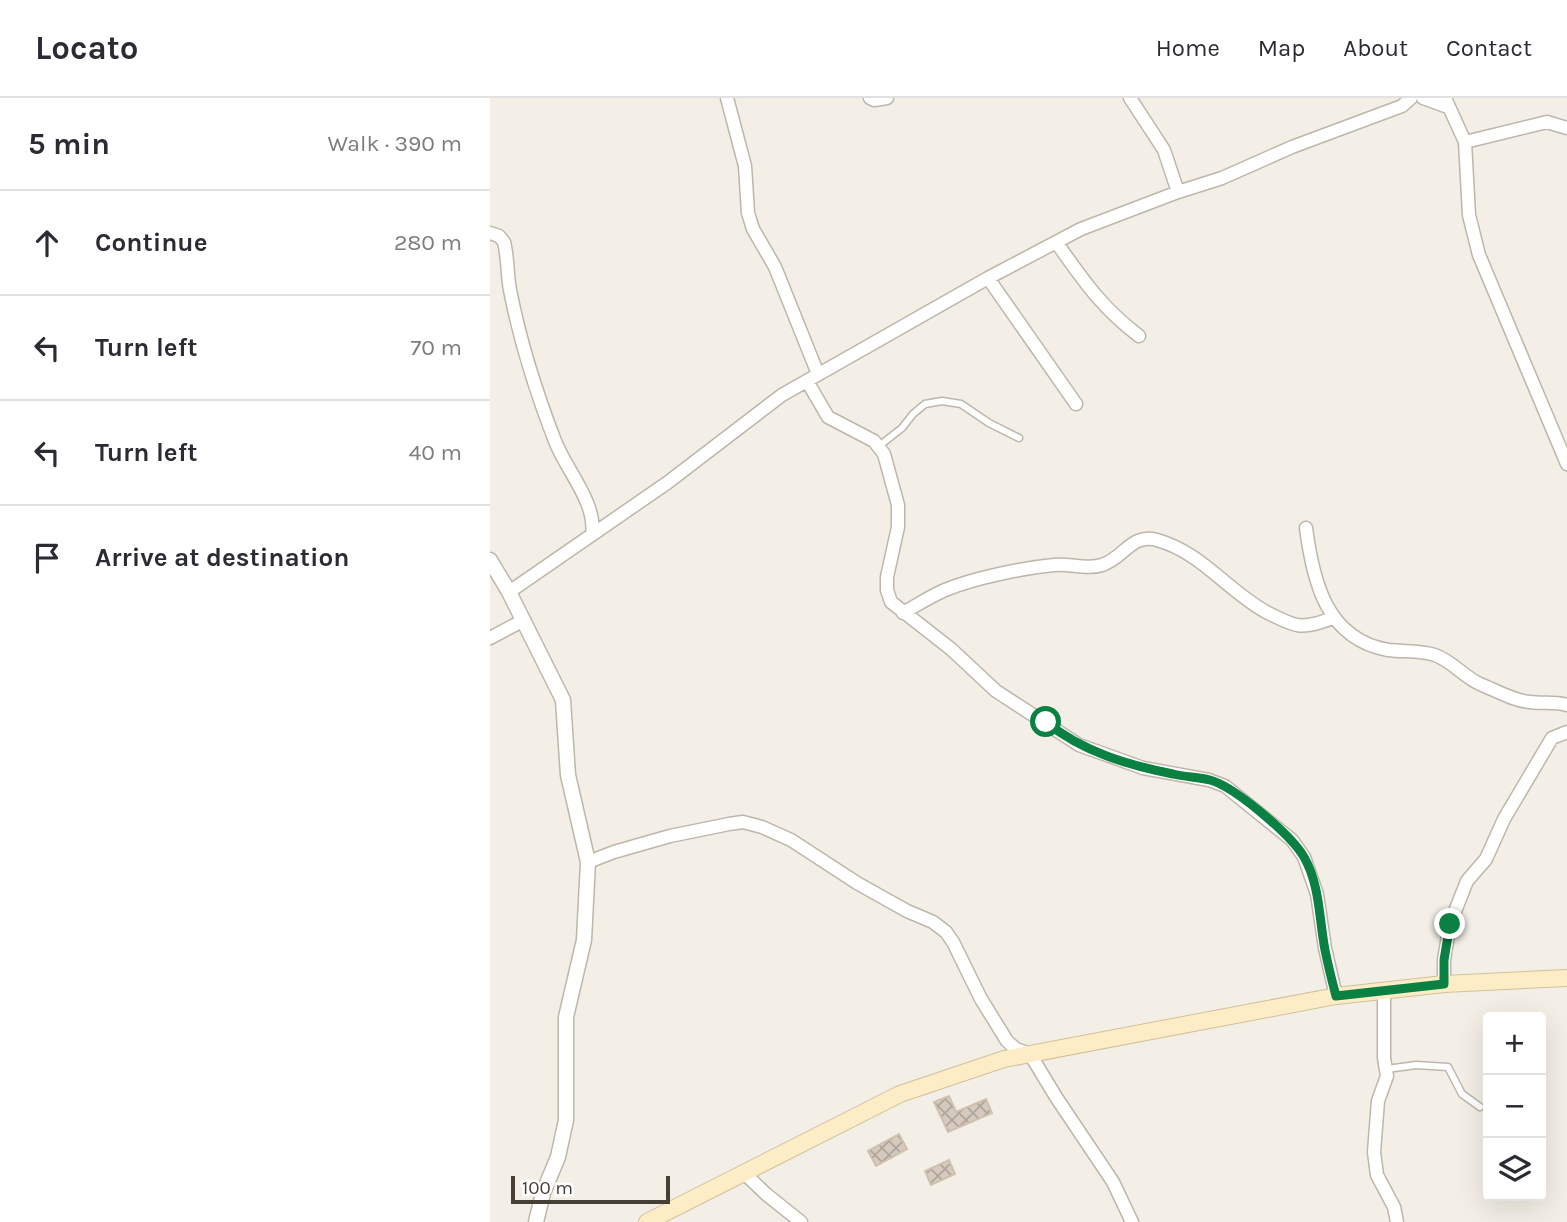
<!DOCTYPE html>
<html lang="en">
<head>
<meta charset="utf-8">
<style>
	:root { --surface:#fff; --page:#f2f2f3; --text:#2b2b33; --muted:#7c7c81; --line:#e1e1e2 }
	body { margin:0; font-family:Karla,sans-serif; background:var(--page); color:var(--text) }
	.controls { position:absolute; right:21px; bottom:21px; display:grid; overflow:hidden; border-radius:7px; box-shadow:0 7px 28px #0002 }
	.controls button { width:63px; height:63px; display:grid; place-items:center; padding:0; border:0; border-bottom:2px solid var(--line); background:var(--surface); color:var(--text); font:35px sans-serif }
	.scale { position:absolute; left:21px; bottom:18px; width:159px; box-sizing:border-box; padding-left:7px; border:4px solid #463f36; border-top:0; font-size:19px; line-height:24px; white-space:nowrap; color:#463f36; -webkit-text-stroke:5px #fff; paint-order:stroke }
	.stop { position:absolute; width:21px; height:21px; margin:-16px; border:5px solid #0b8043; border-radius:50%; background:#fff }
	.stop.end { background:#0b8043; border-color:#fff; box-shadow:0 2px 7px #0008 }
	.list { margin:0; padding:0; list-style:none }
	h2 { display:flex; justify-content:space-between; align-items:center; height:91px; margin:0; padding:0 28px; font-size:30px }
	h2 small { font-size:23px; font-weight:400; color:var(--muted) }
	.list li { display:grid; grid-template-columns:46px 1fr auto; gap:21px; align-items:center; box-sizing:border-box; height:105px; padding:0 28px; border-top:2px solid var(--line) }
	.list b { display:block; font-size:26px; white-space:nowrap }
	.list em { font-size:23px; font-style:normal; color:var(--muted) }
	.icon { flex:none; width:38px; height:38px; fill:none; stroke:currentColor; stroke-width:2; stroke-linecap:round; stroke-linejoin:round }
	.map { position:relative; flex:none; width:1077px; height:1124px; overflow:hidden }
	header { display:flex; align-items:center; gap:42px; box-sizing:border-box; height:98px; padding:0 35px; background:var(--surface); border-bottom:2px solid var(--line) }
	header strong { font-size:33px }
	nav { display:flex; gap:38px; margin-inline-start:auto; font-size:24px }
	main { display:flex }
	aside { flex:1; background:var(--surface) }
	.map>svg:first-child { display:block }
	.building { fill:url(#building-cross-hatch); stroke:#cfc1b0; stroke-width:2 }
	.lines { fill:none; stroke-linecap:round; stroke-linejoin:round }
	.service-casing { stroke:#beb6aa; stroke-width:9 }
	.minor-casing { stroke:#beb6aa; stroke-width:15 }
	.tertiary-casing { stroke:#beb6aa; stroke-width:17 }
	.secondary-casing { stroke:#d2c098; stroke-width:18 }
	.service { stroke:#fff; stroke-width:6 }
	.minor { stroke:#fff; stroke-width:12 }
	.tertiary { stroke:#fff; stroke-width:14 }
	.secondary { stroke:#fdedc7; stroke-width:16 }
	.route { stroke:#0b8043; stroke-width:9 }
</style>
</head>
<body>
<header>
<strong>Locato</strong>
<nav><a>Home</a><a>Map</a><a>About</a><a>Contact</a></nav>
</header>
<main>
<aside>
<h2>5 min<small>Walk · 390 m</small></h2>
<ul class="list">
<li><svg class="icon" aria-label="ahead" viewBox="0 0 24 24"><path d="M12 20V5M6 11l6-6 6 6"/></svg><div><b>Continue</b></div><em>280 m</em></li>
<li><svg class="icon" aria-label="left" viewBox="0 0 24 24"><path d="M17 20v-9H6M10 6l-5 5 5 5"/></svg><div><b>Turn left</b></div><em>70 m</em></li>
<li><svg class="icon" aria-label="left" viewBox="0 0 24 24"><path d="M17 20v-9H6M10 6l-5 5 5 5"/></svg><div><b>Turn left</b></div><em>40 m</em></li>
<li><svg class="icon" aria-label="arrive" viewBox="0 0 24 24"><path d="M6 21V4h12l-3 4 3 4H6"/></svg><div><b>Arrive at destination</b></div></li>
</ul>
</aside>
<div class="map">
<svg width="1077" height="1124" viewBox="0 0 1077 1124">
	<defs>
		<pattern id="building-cross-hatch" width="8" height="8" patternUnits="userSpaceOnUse" patternTransform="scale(1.75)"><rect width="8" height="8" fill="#d5cabd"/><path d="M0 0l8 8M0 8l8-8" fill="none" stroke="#afa59a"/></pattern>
	</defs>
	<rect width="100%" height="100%" fill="#f3efe7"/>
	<!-- building -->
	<path class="building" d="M459,998L466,1014L496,1001L502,1015L458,1034L444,1004Z
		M409,1036L417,1051L386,1068L378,1053Z
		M459,1062L465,1076L441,1087L435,1073Z"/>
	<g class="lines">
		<!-- service casing -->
		<g class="service-casing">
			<path id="service" d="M389,348L412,330L423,316L435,306L452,303L471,306L499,325L529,340
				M897,971L926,967L958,969L972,996L990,1009"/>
		</g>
		<!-- minor casing -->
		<g class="minor-casing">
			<path id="minor" d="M237,0L255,68L258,115L263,131L285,169L328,276
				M380,0L384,2L397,0
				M640,0L674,52L688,94
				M933,0L958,9
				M955,0L975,44L979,117L989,157L1077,366
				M975,44L1057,24L1077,30
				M0,135L9,138L14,144C18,159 17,176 20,192C30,243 46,294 65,343C76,372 107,405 102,437
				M566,144C594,183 610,208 649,238
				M498,180L586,306
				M317,283L338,319L384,343L394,356L408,407V429L397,479V492L401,504L461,551L506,593L589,647L653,670L719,682L735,688L802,742L814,759L827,796L835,850L846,898
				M816,430C823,483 836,541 898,552C914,554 930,552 945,557C962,563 974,579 990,586C1005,592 1024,603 1040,604C1053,606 1064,603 1077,607
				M19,494L177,385L292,297L498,180L591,131L688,94L732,80L802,49L912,8L921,0
				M413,515C427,507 441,498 455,492C484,480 533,470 564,467C580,465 596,472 612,467C634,460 641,435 667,442C713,455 737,493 778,515C787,519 797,525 807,527C819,529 832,524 843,520
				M0,540L34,522
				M98,764L124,754L180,738L239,726L253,724L272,729L301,742L367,785L417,813L443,824L456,834L463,844L491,901L517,943L526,951L540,956L566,999L623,1084L642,1124
				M954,886V862L960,826L977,783L996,761L1014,721L1062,640L1077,634
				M894,892V960L897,978L888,1003L884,1054L887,1077L904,1109L907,1124
				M254,1075L276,1096L311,1124"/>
		</g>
		<!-- tertiary casing -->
		<g class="tertiary-casing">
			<path id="tertiary" d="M0,462L19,494L73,602L78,677L98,764L94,842L76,919V1022L68,1059L53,1095L46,1124"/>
		</g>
		<!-- secondary casing -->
		<g class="secondary-casing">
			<path id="secondary" d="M157,1124L410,996L514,961L846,898L954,886L1077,880"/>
		</g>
		<!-- service -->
		<use href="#service" class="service"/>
		<!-- minor -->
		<use href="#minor" class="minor"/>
		<!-- tertiary -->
		<use href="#tertiary" class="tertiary"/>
		<!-- secondary -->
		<use href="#secondary" class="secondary"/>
	</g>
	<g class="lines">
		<!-- route -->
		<path class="route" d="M556,624C593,654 638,667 683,676C695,679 708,679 720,682C745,689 800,736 814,759C830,787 829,821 835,852C838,867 842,883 846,898L954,886V862L960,826"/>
	</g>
</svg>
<div class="controls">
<button>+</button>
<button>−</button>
<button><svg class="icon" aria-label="layers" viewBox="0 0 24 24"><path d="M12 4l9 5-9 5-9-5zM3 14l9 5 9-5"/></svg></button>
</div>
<div class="scale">100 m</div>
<div class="stop" style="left:556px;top:624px"></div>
<div class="stop end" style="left:960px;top:826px"></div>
</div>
</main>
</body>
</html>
